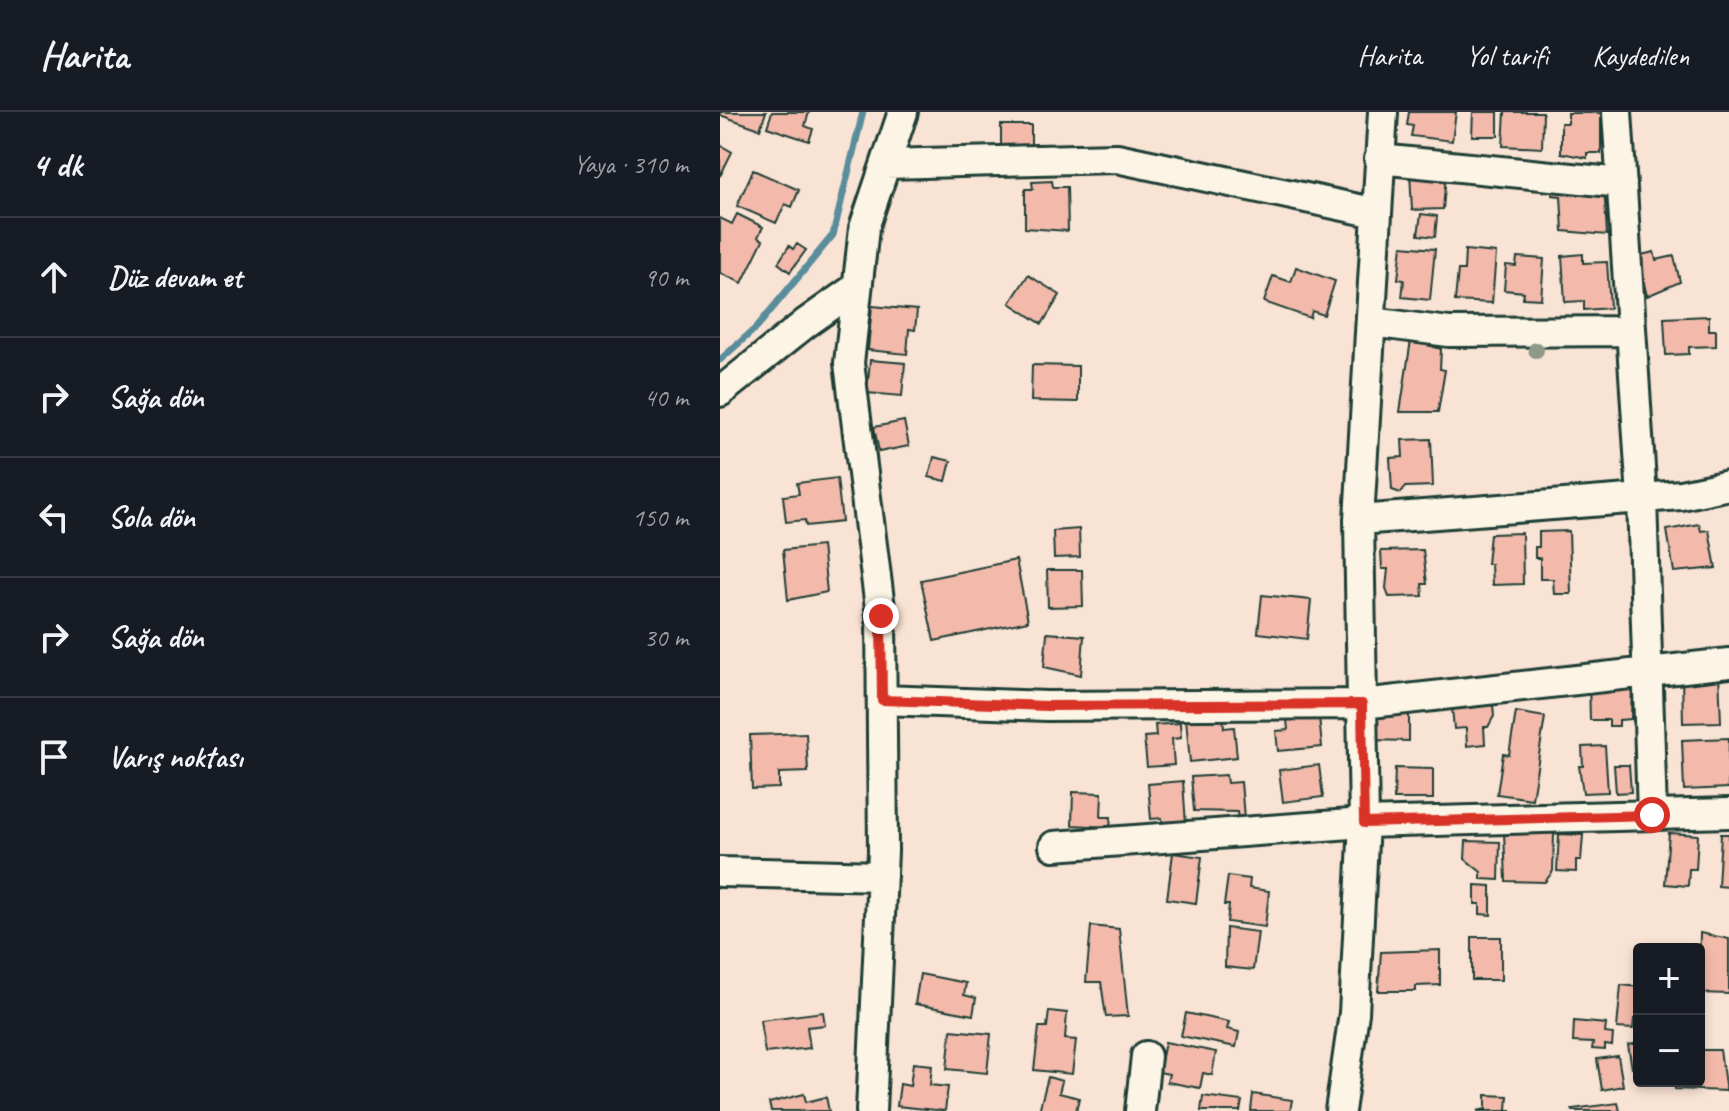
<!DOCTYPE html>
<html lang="tr">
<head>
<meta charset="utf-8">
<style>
	:root { --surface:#171b24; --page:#20242c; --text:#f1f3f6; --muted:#9ea1a6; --line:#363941 }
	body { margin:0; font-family:Caveat,sans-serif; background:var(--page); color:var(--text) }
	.controls { position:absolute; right:24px; bottom:24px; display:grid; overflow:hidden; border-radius:8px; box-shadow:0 4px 12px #0003 }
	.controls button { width:72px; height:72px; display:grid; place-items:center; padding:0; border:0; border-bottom:2px solid var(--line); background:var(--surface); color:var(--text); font:40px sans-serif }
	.stop { position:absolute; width:24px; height:24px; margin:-18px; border:6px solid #d93025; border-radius:50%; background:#fff }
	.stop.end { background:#d93025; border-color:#fff; box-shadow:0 2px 8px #0008 }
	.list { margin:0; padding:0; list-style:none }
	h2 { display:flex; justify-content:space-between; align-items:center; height:104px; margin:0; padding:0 32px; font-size:34px }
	h2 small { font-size:26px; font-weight:400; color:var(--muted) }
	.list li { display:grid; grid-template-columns:52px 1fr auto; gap:24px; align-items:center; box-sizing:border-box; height:120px; padding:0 32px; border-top:2px solid var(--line) }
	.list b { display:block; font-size:30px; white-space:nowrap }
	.list em { font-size:26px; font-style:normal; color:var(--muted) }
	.icon { flex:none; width:44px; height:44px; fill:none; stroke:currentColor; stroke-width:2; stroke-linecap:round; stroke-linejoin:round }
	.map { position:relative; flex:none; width:1009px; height:999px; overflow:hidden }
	header { display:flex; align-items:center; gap:48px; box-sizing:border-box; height:112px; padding:0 40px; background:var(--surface); border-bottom:2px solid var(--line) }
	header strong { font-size:38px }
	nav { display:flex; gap:44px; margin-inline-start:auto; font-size:28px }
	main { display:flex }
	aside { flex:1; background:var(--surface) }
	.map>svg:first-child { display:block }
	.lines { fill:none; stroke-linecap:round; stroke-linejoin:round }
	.stream { stroke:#5a8d9c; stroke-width:7 }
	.building { fill:#f3baab; stroke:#1f3d34; stroke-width:2 }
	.minor-casing { stroke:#1f3d34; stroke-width:34 }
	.minor { stroke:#fcf5e5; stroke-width:28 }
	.tree { fill:#8f9988 }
	.route { stroke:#d93025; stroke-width:10 }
</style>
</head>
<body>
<header>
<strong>Harita</strong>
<nav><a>Harita</a><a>Yol tarifi</a><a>Kaydedilen</a></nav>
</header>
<main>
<aside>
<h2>4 dk<small>Yaya · 310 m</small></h2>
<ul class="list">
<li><svg class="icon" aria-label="ahead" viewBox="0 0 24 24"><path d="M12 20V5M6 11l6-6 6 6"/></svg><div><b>Düz devam et</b></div><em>90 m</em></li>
<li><svg class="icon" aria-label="right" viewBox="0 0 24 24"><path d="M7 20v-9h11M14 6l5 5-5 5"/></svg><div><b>Sağa dön</b></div><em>40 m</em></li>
<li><svg class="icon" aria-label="left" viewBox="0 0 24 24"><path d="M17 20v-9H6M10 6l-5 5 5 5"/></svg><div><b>Sola dön</b></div><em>150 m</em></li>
<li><svg class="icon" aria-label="right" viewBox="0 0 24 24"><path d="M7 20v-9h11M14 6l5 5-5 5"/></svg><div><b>Sağa dön</b></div><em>30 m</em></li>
<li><svg class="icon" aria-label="arrive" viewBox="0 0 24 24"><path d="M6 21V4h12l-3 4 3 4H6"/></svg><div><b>Varış noktası</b></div></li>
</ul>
</aside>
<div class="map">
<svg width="1009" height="999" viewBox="0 0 1009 999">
	<rect width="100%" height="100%" fill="#f9e3d4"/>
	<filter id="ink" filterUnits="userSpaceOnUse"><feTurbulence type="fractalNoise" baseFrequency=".0125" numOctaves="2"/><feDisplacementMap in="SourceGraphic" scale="16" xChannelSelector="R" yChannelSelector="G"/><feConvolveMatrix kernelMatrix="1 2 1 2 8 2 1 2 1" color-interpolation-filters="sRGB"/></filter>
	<g filter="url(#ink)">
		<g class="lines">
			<!-- stream -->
			<path class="stream" d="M0,248L37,215L113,123L143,0"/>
		</g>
		<!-- building -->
		<path class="building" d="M0,0H46L40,17L0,3Z
			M52,0H89L85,14L93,17L89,29L47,15Z
			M689,0H736L732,29L691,24L693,14L687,13Z
			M753,0H778V24H752Z
			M785,0H823L822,36L783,34Z
			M848,1H881V41H867V46L841,41V11H848Z
			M281,13H311V34H281Z
			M0,33L12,40L0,64Z
			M33,58L79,78L72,95L65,92L56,111L17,94Z
			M690,60L726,63L723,97L692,98Z
			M832,68L884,72L887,123L843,119L841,84L832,83Z
			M332,69L333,75H347L348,119L305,116V77H313L312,70Z
			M17,102L43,115L38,125L43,128L22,171L0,161V106L12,112Z
			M701,102L717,104L715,125L698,123Z
			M77,132L86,138L70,160L58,151L69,134L73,137Z
			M682,134L715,137L710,188L682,185L684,168L678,167Z
			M745,138L776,141L772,191L735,189L738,158H744Z
			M934,140L936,148L954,144L960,170L927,184L917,144Z
			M863,142V151L887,150L890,196L864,198V189L845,190L842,144Z
			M797,145L824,147L821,187L803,186L804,180L784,178L786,153L796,154Z
			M576,155L615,169L604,203L592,199L590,206L544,190L553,164L571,170Z
			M308,163L340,183L322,212L290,191Z
			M152,194L197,198L195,218L189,217L187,242L148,238Z
			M989,204V218H996V234L969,235V242L946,243L944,206Z
			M691,228L721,237L720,257L725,258L718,300H680Z
			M150,248L185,251L182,284L147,281Z
			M312,253L358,254V290L311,289Z
			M184,309L189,334L159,340L154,315Z
			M711,327L713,374L685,375L681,381L672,378L670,346L683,345L682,328Z
			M214,345L231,349L226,369L209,365Z
			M117,366L122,410L86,414L85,408L66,410L63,384L79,382L77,371Z
			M979,412L981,419L989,418L996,456L954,460L947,418Z
			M359,417L360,445L334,446L333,419Z
			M849,419L851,482H834L833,467H820V446H815V435H819V420Z
			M802,421L803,472L772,473L771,452H767L770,422Z
			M102,434L107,480L68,488L63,438Z
			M703,438L707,472H702L703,484L669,485L666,476L668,457H662L661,439Z
			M296,448L308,509L214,529L201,468Z
			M327,458H362L363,494L328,495Z
			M542,483L591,488L587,527L538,521Z
			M327,521L364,524L361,563L324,555Z
			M999,561L1001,610L963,611L962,562Z
			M912,568L911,607L899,608V614H889V608H870L869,569Z
			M772,582L774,604L768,615H764L765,632L747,634L746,616L734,617L731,585Z
			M649,597L689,598V629L649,628Z
			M796,600L825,605L812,687L777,682L783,642L789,643Z
			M503,603L504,616L514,615L517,645L470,650L466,607Z
			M599,605L602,635L558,639L556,619L568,618L567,608Z
			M460,611L461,626L452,627L454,653L427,655L424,625L436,624L435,613Z
			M86,621L88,660L59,661V676L32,677L30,623Z
			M1009,626L1008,676L964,678L962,628Z
			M885,634L888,680L863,681L859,654H863L862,635Z
			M599,653L603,685L563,690L559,658Z
			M894,653H909L911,680L896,681Z
			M675,656L713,657V687H674Z
			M506,663L507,671L521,670L524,706L518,707L517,700L474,699L471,665Z
			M463,669L466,713L443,714L442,706L431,707L428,672Z
			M353,680L382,681L381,705H391L390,715L352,713Z
			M784,720L834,721L833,759L825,770L786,769Z
			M949,721L978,723L976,757H969L968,774L945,772Z
			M839,722L863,723L861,748H856V760L837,759Z
			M1001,722H1009V775L998,774Z
			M746,729L780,730L779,768L761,767V760L745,747Z
			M453,741L482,745L476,791L447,787Z
			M508,764L530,767L529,776L549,779L545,815L507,810L509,793H504Z
			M755,773L771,774V803L760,802V792H755Z
			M371,814L399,817L408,904L386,905L381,870H366Z
			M506,816L538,820L533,858L505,855Z
			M980,821L1009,827V882L979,881Z
			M752,825H781V868H752Z
			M720,838V873L696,874V879H658L661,840Z
			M200,862L246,871L244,883L256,886L253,903L195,892Z
			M901,873L919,875V907H914L913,917L897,916Z
			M329,899L347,901L345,927L356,928L352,962L314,958L319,915H327Z
			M103,900L105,913L87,915L90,936L45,941L40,908Z
			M466,901L509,910L507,917L519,920L516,935L461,924Z
			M854,909L886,912L885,921L893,922L892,934L885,933V938L872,937L873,931L853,930Z
			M231,918L271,922L267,961L227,957Z
			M445,930L496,940L492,963L483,961L480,976L447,970L449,962L439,960Z
			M919,931V955L912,956L908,933Z
			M979,938H1000L1006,979L955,977L954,969H979Z
			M898,944L903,974L882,978L877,947Z
			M193,951L212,953L210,973L228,975L225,999L177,994L180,972L190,974Z
			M328,965L342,969L339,981L359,986L356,999H319Z
			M84,982L86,990L106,985L109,999H51L49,991Z
			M533,982L572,988L570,999H531Z
			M766,983L788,984L787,998L792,999H757L766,997Z
			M483,984L522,989L520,999H481Z
			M898,991L900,999H853L852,997Z"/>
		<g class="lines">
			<!-- minor casing -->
			<g class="minor-casing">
				<path id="minor" d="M897,0L922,386L932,703
					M659,47L902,71
					M166,52L397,46L657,101
					M651,210L729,220L911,219
					M0,280L86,211L137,175
					M639,408L961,383L1009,373
					M162,588L327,594L642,592L1009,551
					M334,734L644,711L1009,701
					M0,760L162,764
					M151,999L163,739L161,504L129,251L144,116L183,0
					M420,999L426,944
					M620,999L634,901L644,711L639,408L663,0"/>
			</g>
			<!-- minor -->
			<use href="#minor" class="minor"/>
		</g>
		<!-- trees -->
		<circle class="tree" cx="816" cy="238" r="8"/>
	</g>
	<g class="lines" filter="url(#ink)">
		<!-- route -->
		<path class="route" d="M161,504L162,588L327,594L642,592L644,711L932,703"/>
	</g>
</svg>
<div class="controls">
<button>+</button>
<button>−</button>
</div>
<div class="stop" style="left:932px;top:703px"></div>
<div class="stop end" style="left:161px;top:504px"></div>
</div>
</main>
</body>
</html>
